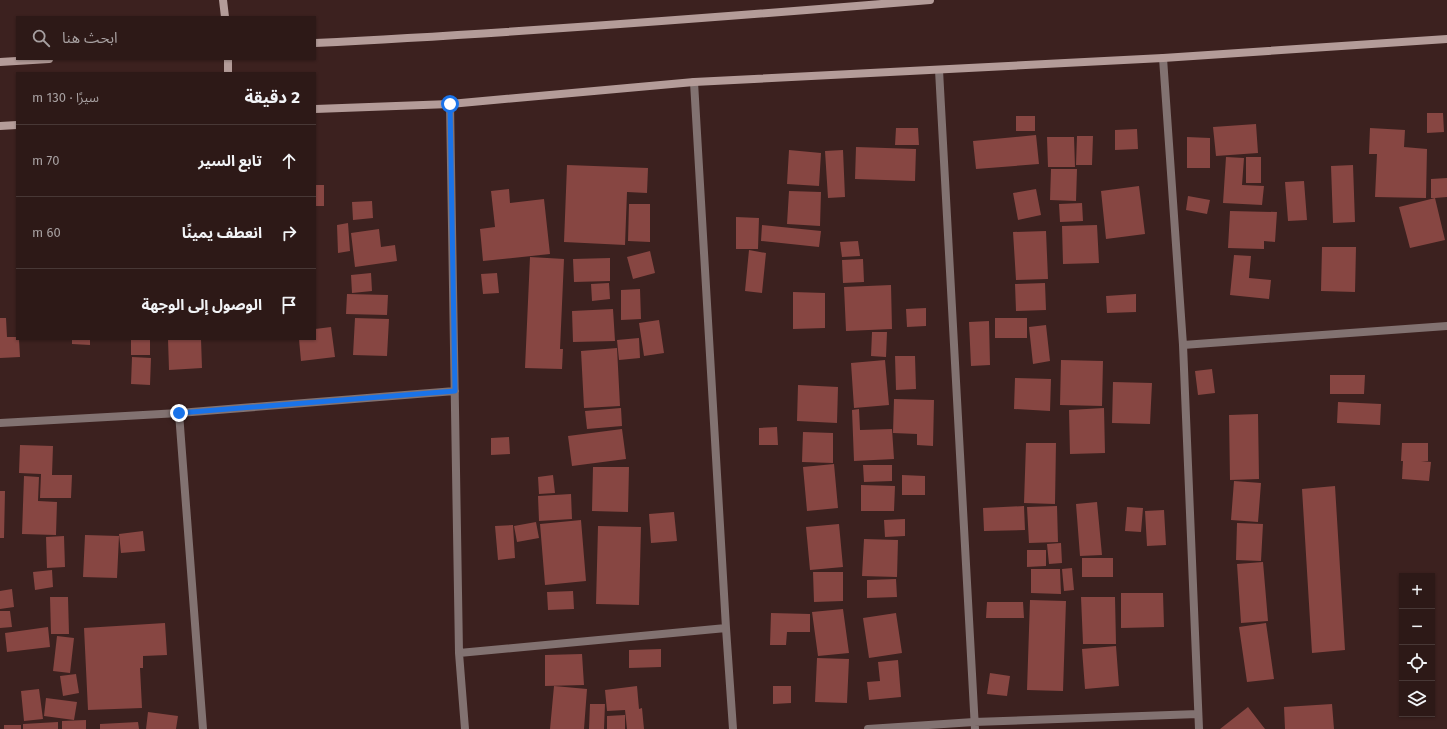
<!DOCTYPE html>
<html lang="ar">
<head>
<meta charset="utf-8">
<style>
	:root { --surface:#2d1917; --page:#352220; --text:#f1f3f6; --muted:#a7a0a1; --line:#483836 }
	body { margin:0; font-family:"Fira Sans","Noto Sans Arabic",sans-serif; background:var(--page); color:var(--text); direction:rtl }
	.controls { position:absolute; right:12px; bottom:12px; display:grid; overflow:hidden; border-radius:0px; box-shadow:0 1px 3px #0004 }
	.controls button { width:36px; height:36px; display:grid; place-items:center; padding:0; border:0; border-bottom:1px solid var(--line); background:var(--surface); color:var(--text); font:20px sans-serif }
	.stop { position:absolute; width:12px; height:12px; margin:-9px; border:3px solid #1a73e8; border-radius:50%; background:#fff }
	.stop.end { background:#1a73e8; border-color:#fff; box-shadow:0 1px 4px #0008 }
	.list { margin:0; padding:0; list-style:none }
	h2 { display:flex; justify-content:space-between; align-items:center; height:52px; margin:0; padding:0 16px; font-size:17px }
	h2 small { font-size:13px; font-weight:400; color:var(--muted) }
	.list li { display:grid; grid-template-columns:26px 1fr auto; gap:12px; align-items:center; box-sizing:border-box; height:72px; padding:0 16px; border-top:1px solid var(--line) }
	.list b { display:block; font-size:15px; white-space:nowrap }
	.list em { font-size:13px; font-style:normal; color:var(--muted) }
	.icon { flex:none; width:22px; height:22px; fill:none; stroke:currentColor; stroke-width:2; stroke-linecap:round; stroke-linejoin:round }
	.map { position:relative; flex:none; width:1447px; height:729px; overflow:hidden; direction:ltr }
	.search { position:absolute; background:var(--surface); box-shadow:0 1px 3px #0004; left:16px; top:16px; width:300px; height:44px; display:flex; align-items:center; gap:10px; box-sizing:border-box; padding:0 14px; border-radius:0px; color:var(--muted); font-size:15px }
	.panel { position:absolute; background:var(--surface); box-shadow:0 1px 3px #0004; left:16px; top:72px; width:300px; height:268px; border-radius:0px; direction:rtl }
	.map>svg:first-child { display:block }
	.building { fill:#874642 }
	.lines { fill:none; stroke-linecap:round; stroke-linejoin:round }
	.street { stroke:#827271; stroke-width:8 }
	.secondary { stroke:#b49c99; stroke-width:8 }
	.route { stroke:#1a73e8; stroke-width:5 }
</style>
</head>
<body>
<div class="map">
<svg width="1447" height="729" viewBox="0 0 1447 729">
	<rect width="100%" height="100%" fill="#3c211f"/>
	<!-- building -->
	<path class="building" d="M1427,113H1443L1444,132L1427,133Z
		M1016,116H1035V131H1016Z
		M1256,124L1258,153L1216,156L1213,127Z
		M896,128H918L919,145H895Z
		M1370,128L1405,130L1404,147L1427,149L1426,198L1375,197L1377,154H1369Z
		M1137,129L1138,149L1115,150V130Z
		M1036,135L1039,164L976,169L973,141Z
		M1077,136H1093L1092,165H1076Z
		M1047,137H1074L1075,167H1048Z
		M1187,137L1210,138V168H1187Z
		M856,147L916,149L915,181L855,179Z
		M789,150L821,153L819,186L787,184Z
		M843,150L845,197L828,198L825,151Z
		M1226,157L1244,158L1242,185L1264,186L1262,205L1223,203Z
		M1246,157H1261V183H1246Z
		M567,165L648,168L647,193L627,192L625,245L564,242Z
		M1353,165L1355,222L1333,223L1331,166Z
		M1051,169H1077L1076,201L1050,200Z
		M1447,178V197L1435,198L1445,240L1410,248L1399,207L1435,198H1431V179Z
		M1304,181L1307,220L1288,221L1285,182Z
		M315,185H324V206H315Z
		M1139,186L1145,234L1106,239L1101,191Z
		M509,189L510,203L544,199L550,254L483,261L480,229L495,227L491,191Z
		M1036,189L1041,215L1018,220L1013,193Z
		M789,191L821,192L820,226L787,224Z
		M1188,196L1210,200L1207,214L1186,210Z
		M372,201L373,218L353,220L352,202Z
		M1082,203L1083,221L1060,222L1059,204Z
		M629,204H650V242L628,241Z
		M1230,211L1277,212L1275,242L1264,241V249L1228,248Z
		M736,217L759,218L758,249H736Z
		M348,223L350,251L338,253L337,225Z
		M762,225L821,231L819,247L761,241Z
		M1097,225L1099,263L1063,264L1062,226Z
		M379,229L381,247L395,245L397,261L355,267L351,233Z
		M1046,231L1048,279L1016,280L1013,232Z
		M858,241L860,256L842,257L840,242Z
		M1322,247H1356L1355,292L1321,291Z
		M749,250L766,253L762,293L745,291Z
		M650,251L655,273L633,279L627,257Z
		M1234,255L1251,256L1249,278L1271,280L1269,299L1230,295Z
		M530,257L564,259L560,349H563L562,369L525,368Z
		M610,258V281L574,282L573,259Z
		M863,259L864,282L843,283L842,260Z
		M371,273L372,291L352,293L351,275Z
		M497,273L499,293L483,294L481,274Z
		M609,283L610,299L592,301L591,284Z
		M1045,283L1046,310L1016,311L1015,284Z
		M891,285L892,329L846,331L844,287Z
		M640,289L641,319L621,320V290Z
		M793,292L825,293V328L793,329Z
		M347,294L388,295L387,315L346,314Z
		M1136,294V312L1107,313L1106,296Z
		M926,308V326L907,327L906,309Z
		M613,309L615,341L573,342L572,311Z
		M0,318H6L7,337H17V339H19L20,357L0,358Z
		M355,318L389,319L387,356L353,355Z
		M995,318H1027V338H995Z
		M659,320L664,353L644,356L639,323Z
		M989,321L990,365L971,366L969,322Z
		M1046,325L1050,361L1033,364L1029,327Z
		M331,327L335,357L301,361L299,339H315V329Z
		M872,332H887L886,357L871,356Z
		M639,338L640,358L619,360L617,340Z
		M72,339H90V345L72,344Z
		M131,339H150V355H131Z
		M168,339H201L202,368L169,370Z
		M617,348L620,406L584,408L581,351Z
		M895,356H915L916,389L896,390Z
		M132,357L151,358L150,385L131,384Z
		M885,360L889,405L854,408L851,363Z
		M1061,360L1103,361L1102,406L1060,405Z
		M1212,369L1215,393L1198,395L1195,371Z
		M1330,375H1365L1364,394H1330Z
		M1015,378L1051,379L1050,411L1014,409Z
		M1113,382L1152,383L1150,424L1112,423Z
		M798,385L838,387L837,423L797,421Z
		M894,399L934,400L933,446L917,445V434L893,433Z
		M1338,402L1381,404L1380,425L1337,423Z
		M621,408L622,426L587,429L585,411Z
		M1104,408L1105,453L1070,454L1069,410Z
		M859,409L860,430L892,429L894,459L854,461L852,410Z
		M1258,414L1259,479L1230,480L1229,415Z
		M777,427L778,445H759V428Z
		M622,429L626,459L572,466L568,436Z
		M803,432L833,433V463L802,462Z
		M509,437L510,454L491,455V438Z
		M1026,443H1056L1055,504L1024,503Z
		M1402,443H1428V461H1421L1431,462L1429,481L1402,479L1403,461H1401Z
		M20,445L53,446L52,475H72L71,498H40L41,474L19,473Z
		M834,464L838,508L807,511L803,467Z
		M863,465H892V481L864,482Z
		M593,467H629L628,512L592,511Z
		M553,475L555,493L539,494L538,477Z
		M902,475L925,476V495H902Z
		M24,476L39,477L38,501L57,502L56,535L22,534Z
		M1234,481L1261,483L1258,522L1231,520Z
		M861,485L895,486L894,511H861Z
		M1335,486L1345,650L1312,653L1302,489Z
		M0,491H5L4,538H0Z
		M571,494L572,519L539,521L538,496Z
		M1097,502L1102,555L1080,556L1076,504Z
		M1024,506L1025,530L984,531L983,508Z
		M1057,506L1058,542L1029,543L1027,507Z
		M1127,507L1143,508L1141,532L1125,531Z
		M1164,510L1166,545L1147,546L1145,511Z
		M674,512L677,541L651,543L649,514Z
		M905,519V536L885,537L884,520Z
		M581,520L586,581L545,585L540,524Z
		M536,522L539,538L517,542L514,526Z
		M1237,523L1263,524L1261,561L1236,560Z
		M839,524L843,567L810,570L806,527Z
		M513,525L515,558L498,560L495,526Z
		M598,526L641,527L639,605L596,604Z
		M143,531L145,551L121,553L119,534Z
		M85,535L119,536L117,578L83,577Z
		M64,536L65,567L47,568L46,537Z
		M864,539L898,540L897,577L862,576Z
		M1061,543L1062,563L1049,564L1047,544Z
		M1027,550H1046V566L1027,567Z
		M1082,558H1113V577H1082Z
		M1263,562L1268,621L1241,623L1237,564Z
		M1072,568L1074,590L1064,591L1062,569Z
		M1031,569H1060L1061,594L1031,593Z
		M52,570L53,587L35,590L33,572Z
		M813,572H843V601L814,602Z
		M896,579L897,597L867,598V580Z
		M12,589L14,607L0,609V591Z
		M573,591L574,609L548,610L547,592Z
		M1121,593H1163L1164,627L1121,628Z
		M50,597H68L69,634H51Z
		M1081,597H1115L1116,644H1083Z
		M1030,600L1066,601L1063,691L1027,690Z
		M987,602H1023L1024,618H986Z
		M843,609L849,653L818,656L812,612Z
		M0,611H10L12,627L0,628Z
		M771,613L810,614V632H787L786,645H770Z
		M896,613L902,653L869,658L863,618Z
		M165,623L167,655L143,656V668H140L142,708L88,710L84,628Z
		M1266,623L1274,679L1247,682L1239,627Z
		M48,627L50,647L7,652L5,633Z
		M57,636L74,638L70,673L53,671Z
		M1116,646L1119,686L1085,689L1082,649Z
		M661,649V667L629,668V650Z
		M582,654L584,685L545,686V655Z
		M817,658L849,659L847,703L815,702Z
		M898,660L901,697L869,700L867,682L880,681L878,662Z
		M990,673L1010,676L1007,696L987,694Z
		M76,674L79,693L63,696L60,676Z
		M554,686L587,689L584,729H550Z
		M637,686L639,709L642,708L644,729H627L625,710L607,711L605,690Z
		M773,686H791V703L773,704Z
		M39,689L43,719L24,721L21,691Z
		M46,698L77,702L74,720L44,716Z
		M590,704H605L604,729H589Z
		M1332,704L1334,729H1285L1284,707Z
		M1248,707L1265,729H1220Z
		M148,712L178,716L176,729H146Z
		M625,715V729H607V716Z
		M86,720V729H62V721Z
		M58,722V729H23V724Z
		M138,722L139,729H100V724Z
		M4,725H21V729H4Z"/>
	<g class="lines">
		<!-- street -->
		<path class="street" d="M1163,58L1183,345L1199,729
			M939,70L975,729
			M694,82L726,628L733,729
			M450,104L459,653L465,729
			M1183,345L1447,326
			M179,413L203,729
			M0,423L179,413L455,391
			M459,653L726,628
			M868,729L974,722L1198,714"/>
		<!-- secondary -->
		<path class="secondary" d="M223,0L225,17
			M315,43C520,33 725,17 930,0
			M228,59V73
			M0,62L49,59
			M315,109L450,104L694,82L1163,58L1447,39
			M0,126L17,125"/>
	</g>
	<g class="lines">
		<!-- route -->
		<path class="route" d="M179,413L455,391L450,104"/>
	</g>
</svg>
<div class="controls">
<button>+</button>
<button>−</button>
<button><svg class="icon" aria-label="locate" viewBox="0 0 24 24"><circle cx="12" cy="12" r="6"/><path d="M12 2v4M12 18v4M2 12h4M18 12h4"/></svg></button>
<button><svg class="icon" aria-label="layers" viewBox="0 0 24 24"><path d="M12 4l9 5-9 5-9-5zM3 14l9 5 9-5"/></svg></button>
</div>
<div class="stop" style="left:450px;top:104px"></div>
<div class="stop end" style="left:179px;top:413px"></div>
<div class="search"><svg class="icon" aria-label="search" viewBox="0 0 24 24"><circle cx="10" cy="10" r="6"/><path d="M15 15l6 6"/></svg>ابحث هنا</div>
<section class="panel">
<h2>2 دقيقة<small>سيرًا · 130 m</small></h2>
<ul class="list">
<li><svg class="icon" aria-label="ahead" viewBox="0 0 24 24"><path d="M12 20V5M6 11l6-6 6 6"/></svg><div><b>تابع السير</b></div><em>70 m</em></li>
<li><svg class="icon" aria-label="right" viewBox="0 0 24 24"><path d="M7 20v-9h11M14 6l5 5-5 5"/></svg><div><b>انعطف يمينًا</b></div><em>60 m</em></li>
<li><svg class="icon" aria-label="arrive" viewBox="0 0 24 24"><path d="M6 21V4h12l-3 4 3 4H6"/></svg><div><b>الوصول إلى الوجهة</b></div></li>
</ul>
</section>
</div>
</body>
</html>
